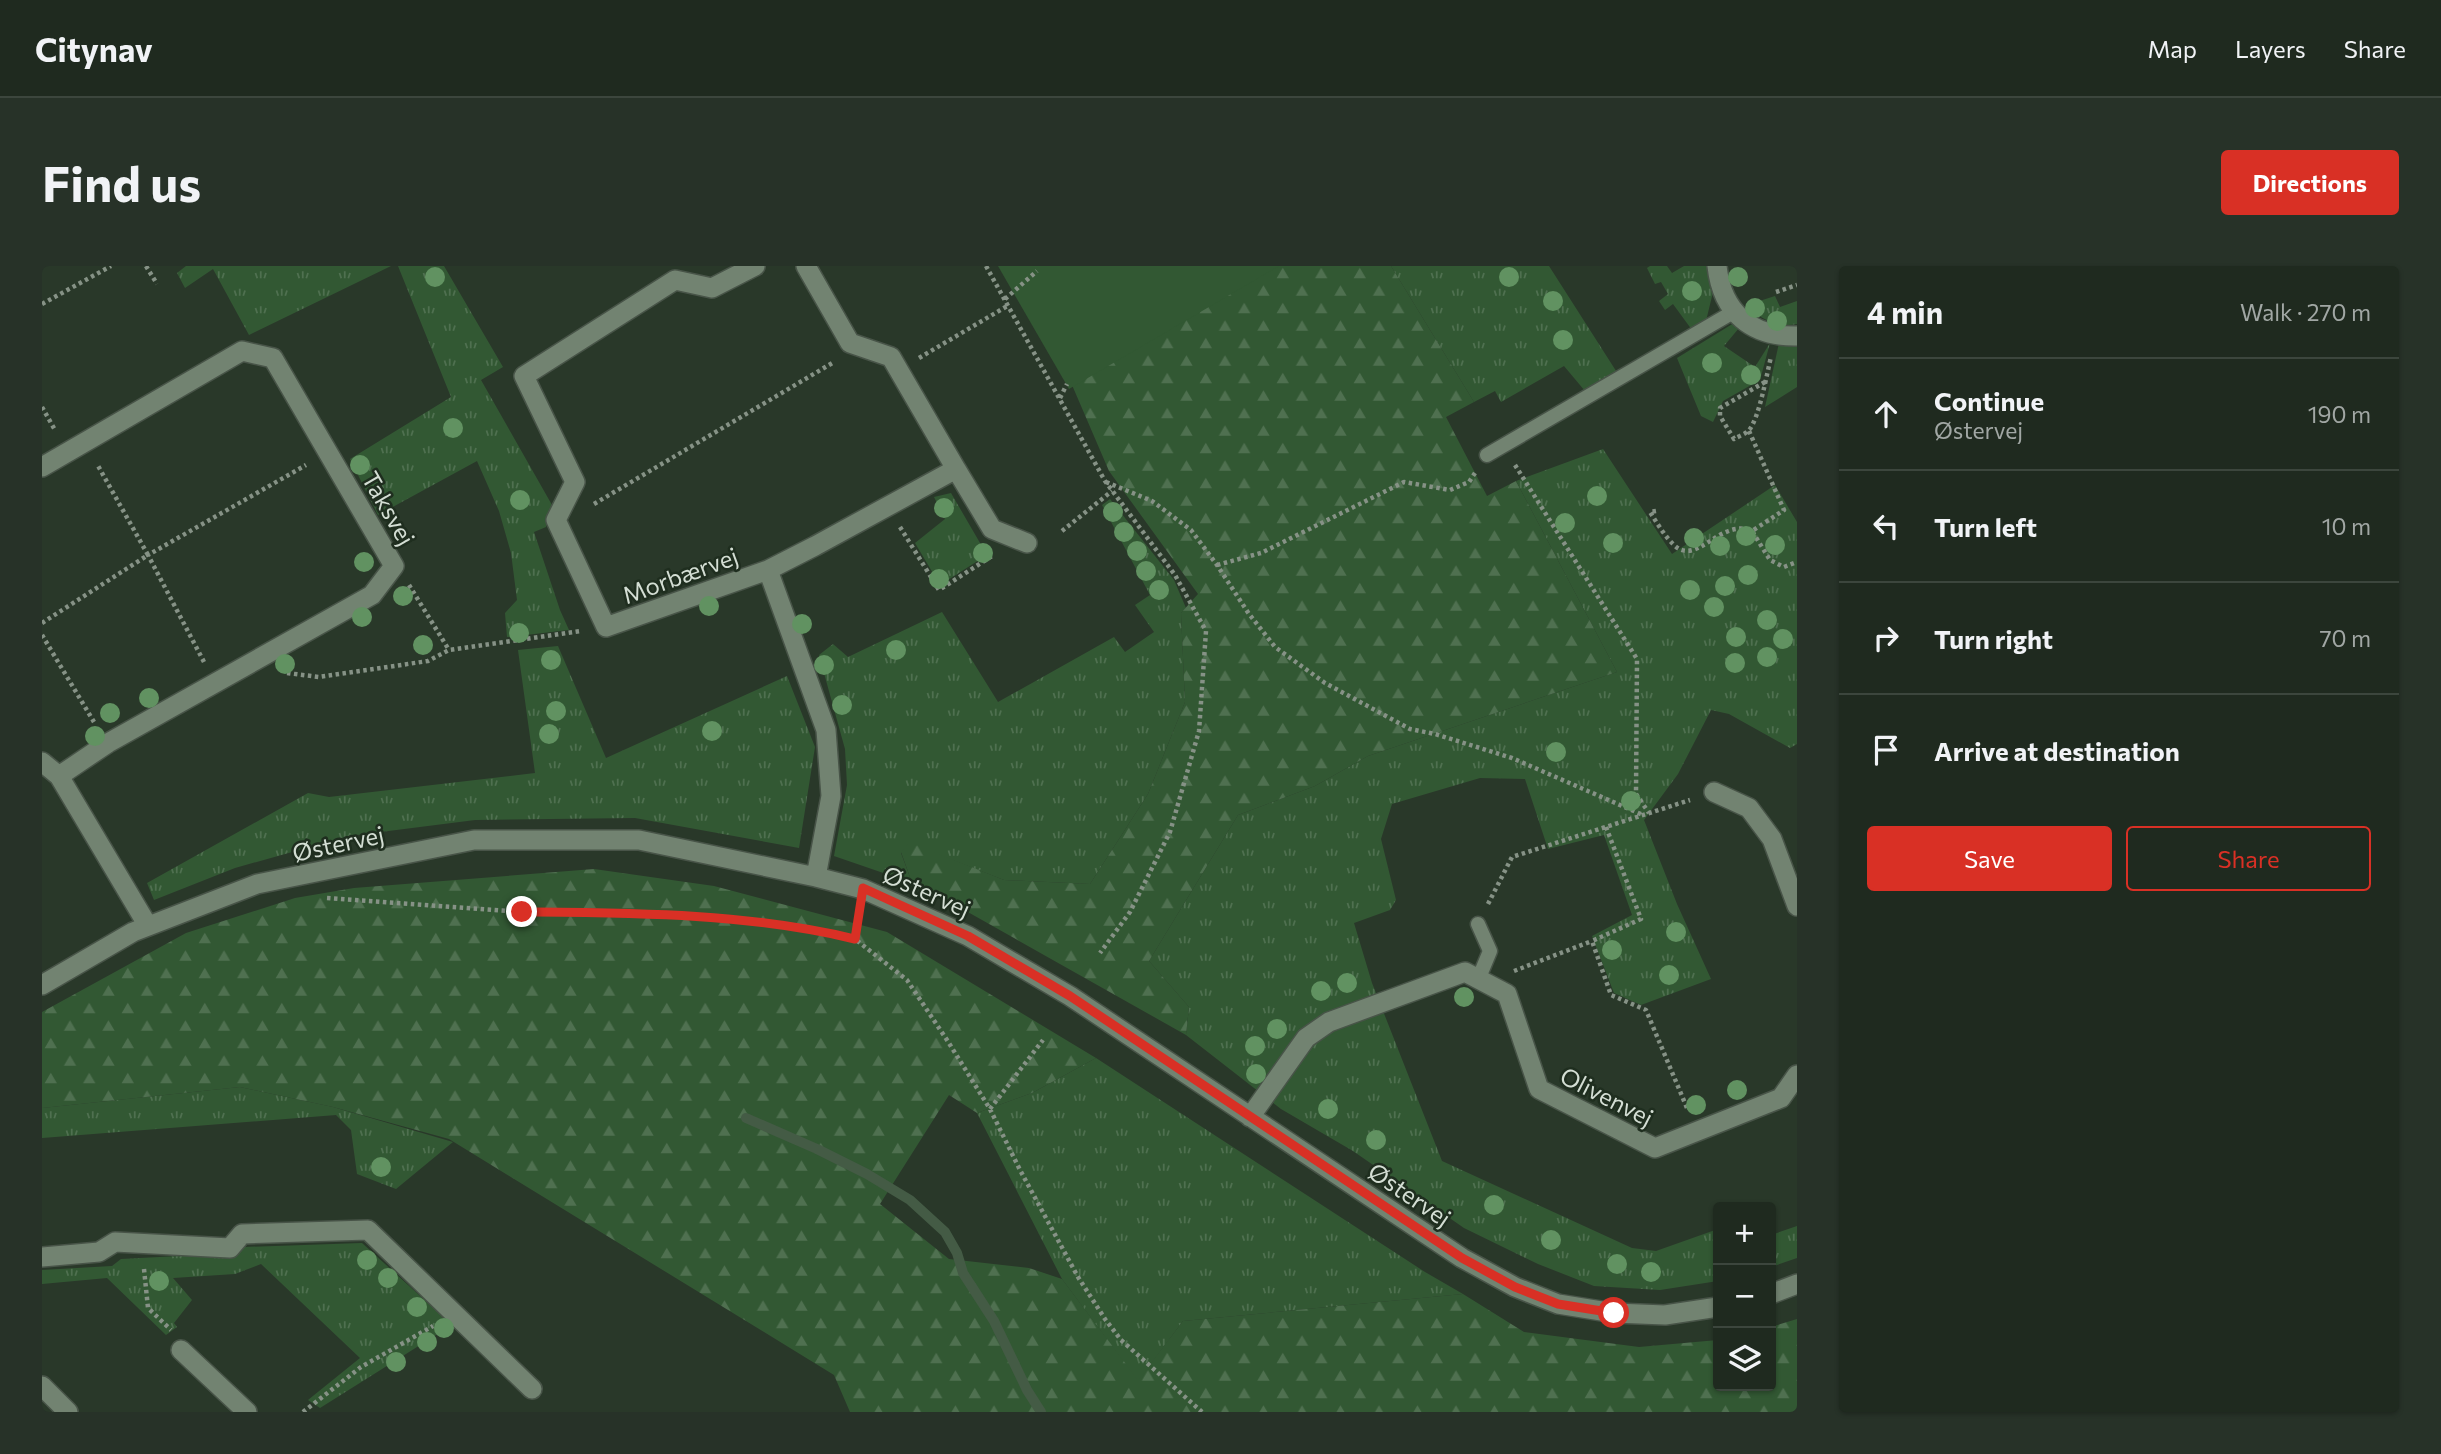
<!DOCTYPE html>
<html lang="en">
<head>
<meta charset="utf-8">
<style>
	:root { --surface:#1f2a1f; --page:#273228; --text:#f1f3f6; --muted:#a1a7a4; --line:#3c463d; --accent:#d93025 }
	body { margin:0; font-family:Commissioner,sans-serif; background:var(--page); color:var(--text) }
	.controls { position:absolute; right:21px; bottom:21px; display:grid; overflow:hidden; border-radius:7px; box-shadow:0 2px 5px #0004 }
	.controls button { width:63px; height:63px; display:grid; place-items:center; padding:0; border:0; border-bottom:2px solid var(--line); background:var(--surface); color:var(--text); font:35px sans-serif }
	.stop { position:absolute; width:21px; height:21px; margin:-16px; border:5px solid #d93025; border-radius:50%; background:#fff }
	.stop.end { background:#d93025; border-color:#fff; box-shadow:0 2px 7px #0008 }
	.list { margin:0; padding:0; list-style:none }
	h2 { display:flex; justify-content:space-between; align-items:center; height:91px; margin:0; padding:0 28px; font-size:30px }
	h2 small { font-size:23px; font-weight:400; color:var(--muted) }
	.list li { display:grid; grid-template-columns:46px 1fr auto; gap:21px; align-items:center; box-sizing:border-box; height:112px; padding:0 28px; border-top:2px solid var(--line) }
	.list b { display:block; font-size:26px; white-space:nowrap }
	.list p { margin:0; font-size:23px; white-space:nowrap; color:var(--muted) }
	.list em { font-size:23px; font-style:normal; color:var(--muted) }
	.actions { display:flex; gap:14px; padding:21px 28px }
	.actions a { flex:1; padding:16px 0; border:2px solid var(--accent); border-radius:7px; text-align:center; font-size:24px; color:var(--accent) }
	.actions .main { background:var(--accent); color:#fff }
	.icon { flex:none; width:38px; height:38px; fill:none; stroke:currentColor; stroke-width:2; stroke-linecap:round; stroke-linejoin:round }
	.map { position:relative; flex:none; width:1755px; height:1146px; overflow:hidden; border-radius:7px }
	header { display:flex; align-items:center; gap:42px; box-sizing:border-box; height:98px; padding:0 35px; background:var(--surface); border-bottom:2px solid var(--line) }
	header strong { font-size:33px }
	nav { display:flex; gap:38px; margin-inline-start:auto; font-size:24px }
	.intro { display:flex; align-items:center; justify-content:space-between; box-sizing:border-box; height:168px; padding:0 42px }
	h1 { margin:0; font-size:49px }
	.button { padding:18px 32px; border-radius:7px; background:var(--accent); color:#fff; font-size:24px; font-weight:700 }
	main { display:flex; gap:42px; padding:0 42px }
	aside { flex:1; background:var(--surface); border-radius:7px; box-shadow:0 2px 5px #0004 }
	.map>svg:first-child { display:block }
	.grass { fill:url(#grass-tufts) }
	.forest { fill:url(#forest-firs) }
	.pitch { fill:#325833 }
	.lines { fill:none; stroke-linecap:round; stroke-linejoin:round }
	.stream { stroke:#445b45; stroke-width:10 }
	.service-casing { stroke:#485448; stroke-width:17 }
	.minor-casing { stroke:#485448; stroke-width:22 }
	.path { stroke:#869286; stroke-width:4.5; stroke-dasharray:3.5 3.5; stroke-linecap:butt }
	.service { stroke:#728371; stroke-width:14 }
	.minor { stroke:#728371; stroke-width:19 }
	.tree { fill:#619261 }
	.route { stroke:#d93025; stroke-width:9 }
	.labels { text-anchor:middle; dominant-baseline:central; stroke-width:5; stroke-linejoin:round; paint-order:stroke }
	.street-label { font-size:24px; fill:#d4ded4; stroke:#1f2e1f }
</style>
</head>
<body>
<header>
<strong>Citynav</strong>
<nav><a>Map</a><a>Layers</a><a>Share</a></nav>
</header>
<div class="intro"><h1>Find us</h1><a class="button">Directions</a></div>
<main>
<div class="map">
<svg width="1755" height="1146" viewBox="0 0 1755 1146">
	<defs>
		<pattern id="grass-tufts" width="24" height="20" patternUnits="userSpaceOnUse" patternTransform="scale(1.75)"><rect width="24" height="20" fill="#325833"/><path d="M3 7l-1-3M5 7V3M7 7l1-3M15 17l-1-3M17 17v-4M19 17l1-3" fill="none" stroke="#4f7050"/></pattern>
		<pattern id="forest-firs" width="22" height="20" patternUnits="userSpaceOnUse" patternTransform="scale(1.75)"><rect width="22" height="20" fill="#325833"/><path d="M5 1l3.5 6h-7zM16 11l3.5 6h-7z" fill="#4f7050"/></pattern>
	</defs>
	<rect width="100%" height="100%" fill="#293829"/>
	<!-- grass -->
	<path class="grass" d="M144,0H349L207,69L171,3L143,22L135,7Z
		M356,0H402L461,101L439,114L510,239L504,261L492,266L518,344L527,364L465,371L463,347L475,334L469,287L457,245L435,195L336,249L308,193L409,131Z
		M1349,0H1507L1576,108L1543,125L1522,100L1459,136L1453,125L1432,136Z
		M1608,0H1625L1630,7L1642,0H1666L1671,26L1664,55L1650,64L1631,38L1623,44L1617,35L1626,28L1619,16L1613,18L1605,2Z
		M1733,30L1738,41L1755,35V58C1736,62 1717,53 1705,39Z
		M1692,57L1697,62L1682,80L1713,101L1728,77L1718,114L1681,135L1671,156L1659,150L1635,92Z
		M1737,77L1755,81V121L1723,141Z
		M1561,183L1630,288L1733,219L1755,256V478L1748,482L1687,448L1669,444L1636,508L1602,554L1635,638L1669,713L1599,739L1572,727L1550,670L1590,649L1562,569L1506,583L1483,513L1438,512L1350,538L1339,573L1354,634L1348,644L1312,657L1330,717L1400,895L1590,982L1614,985L1676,963V1015L1618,1024L1552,1020L1496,998L1422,962L1311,885L1239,843L1144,769L1147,741L1107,695L1196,549L1273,520L1326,490L1575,406L1474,215Z
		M909,227L945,289L898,319L873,277L903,253L892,231Z
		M1068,233L1132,314L1144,342L1139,347L1143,436L1106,528L1048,618L962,614L867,577L859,587L869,614L853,611L792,590L805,519L803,483L777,389L791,378L806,391L900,346L956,436L1072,371L1083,386L1112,366L1093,339L1108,329L1060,239Z
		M516,380L564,492L745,410L773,481L757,582L593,552L433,554L307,570L193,602L112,634L105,617L266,527L287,531L493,507L476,384Z
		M1054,792L1383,1006L1421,1028L1141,1055L1096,1115L1020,1013L935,847L990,827Z
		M198,821L291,841L411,876L354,923L315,908L309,864L294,849L0,872V842Z
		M1755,960V992L1729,1001V969Z
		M320,977L410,1059L278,1142L266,1134L318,1092L219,998L193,1008L131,1012L150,1034L132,1057L135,1061L124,1069L65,1012L0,1018V1004L70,1000L79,993L195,987L203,981Z"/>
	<!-- forest -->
	<path class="forest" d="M1186,0H1349L1432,136L1404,151L1445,230L1474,215L1575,406L1326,490L1273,520L1196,549L1107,695L1147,741L1144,769L869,614L859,586L867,576L962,614L1048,618L1106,528L1143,436L1139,347L1156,328L1067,205L1024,105Z
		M552,603L672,620L845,666L1054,792L990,827L935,847L907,829L838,938L907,993L987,1002L1020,1013L1096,1114L1141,1055L1421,1028L1482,1066L1597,1081L1676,1074V1120H1729V1061L1755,1053V1146H808L792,1109L407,873L291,841L198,821L0,842V746L144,667L253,632L312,622Z"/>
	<!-- pitch -->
	<path class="pitch" d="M956,0H1237L1027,123Z"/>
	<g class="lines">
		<!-- stream -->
		<path class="stream" d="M704,852L775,883L825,908L868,934L903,966L915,987L921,1007L952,1055L985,1124L999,1146"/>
		<!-- service casing -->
		<g class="service-casing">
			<path id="service" d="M1445,189L1693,45
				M1436,658L1448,685L1436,714"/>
		</g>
		<!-- minor casing -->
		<g class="minor-casing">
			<path id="minor" d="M713,0L670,22L633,14L482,110L533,216L514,254L564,361L726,304L773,280L914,203L849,91L808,77L764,0
				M1675,0C1680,47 1710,71 1755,70
				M0,201L200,85L231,92L352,300L330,329L66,477L17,510
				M914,203L950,263L985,277
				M726,304L784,464L789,530L774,611
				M0,496L17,510L106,660
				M1672,526L1707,542L1730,573L1755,640
				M0,719L91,666L215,618L432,574H597L774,611L821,623L926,670L1028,730L1420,992L1473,1021L1516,1038L1572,1047L1623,1049L1676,1041
				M1208,851L1264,772L1287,756L1423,706L1465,728L1497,823L1613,882L1739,832L1755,809
				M0,991L57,986L73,976L188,982L200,968L326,964L490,1123
				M1729,1028L1755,1018
				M139,1084L205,1146
				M0,1120L26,1146"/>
		</g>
		<!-- path -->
		<path class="path" d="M104,0L115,18
			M944,0L1063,215L1133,309L1164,365L1157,465L1128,566L1088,646L1058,687
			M1734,26L1755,19
			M963,33L995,5
			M0,38L69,0
			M877,92L967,39
			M1723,116L1678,142V150L1692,173C1697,170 1704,168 1707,164C1717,153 1725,107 1729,91
			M1018,132L1025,118
			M0,141L13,164
			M1707,165L1742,244L1710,265
			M1473,199L1595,393L1594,528L1607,547
			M1064,216L1110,235L1149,264L1175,299L1207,348L1233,381L1283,417L1368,463L1393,468L1470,492L1601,549
			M552,238L792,96
			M1614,245L1608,246C1615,257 1622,269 1631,278C1654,303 1678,251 1710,265L1728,294L1742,301L1755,296
			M858,261L897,324L950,290
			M1020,265L1070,225
			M1175,299L1219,287L1362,216L1408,224L1427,216L1433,207
			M367,319L407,384
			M0,357L106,289L55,198
			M0,369L52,456
			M162,396L106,289L264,199
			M245,407L277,411L386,395L407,384L539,365
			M1564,561L1599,653L1550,675L1569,729L1604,744L1645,842
			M285,632L480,646L619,648L766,662L813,673
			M1446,638L1470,591L1648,534
			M817,648L813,673L865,714L905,774L948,843L978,904L1036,1011L1063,1053L1079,1074L1160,1146
			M1472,705L1550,675
			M948,843L1001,774
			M102,1003L106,1042L129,1064
			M261,1146L319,1101L391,1060"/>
		<!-- service -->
		<use href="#service" class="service"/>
		<!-- minor -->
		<use href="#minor" class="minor"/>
	</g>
	<!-- trees -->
	<g class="tree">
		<circle cx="393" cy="11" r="10"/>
		<circle cx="1467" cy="11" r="10"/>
		<circle cx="1696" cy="11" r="10"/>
		<circle cx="1650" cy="25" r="10"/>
		<circle cx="1511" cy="35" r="10"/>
		<circle cx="1713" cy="42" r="10"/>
		<circle cx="1735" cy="55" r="10"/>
		<circle cx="1521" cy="74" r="10"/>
		<circle cx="1670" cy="97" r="10"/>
		<circle cx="1709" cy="109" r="10"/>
		<circle cx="411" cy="162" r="10"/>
		<circle cx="318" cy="199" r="10"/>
		<circle cx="1555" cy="230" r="10"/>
		<circle cx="478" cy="234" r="10"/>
		<circle cx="902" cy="242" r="10"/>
		<circle cx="1071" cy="246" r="10"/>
		<circle cx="1523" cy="257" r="10"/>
		<circle cx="1082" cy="266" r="10"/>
		<circle cx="1704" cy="270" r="10"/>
		<circle cx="1652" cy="272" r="10"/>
		<circle cx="1571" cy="277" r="10"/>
		<circle cx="1733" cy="279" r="10"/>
		<circle cx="1678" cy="280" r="10"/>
		<circle cx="1095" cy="285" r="10"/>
		<circle cx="941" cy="287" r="10"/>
		<circle cx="322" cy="296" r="10"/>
		<circle cx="1104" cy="305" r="10"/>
		<circle cx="1706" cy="309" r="10"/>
		<circle cx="897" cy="313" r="10"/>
		<circle cx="1683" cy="320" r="10"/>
		<circle cx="1117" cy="324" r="10"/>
		<circle cx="1648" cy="324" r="10"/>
		<circle cx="361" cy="330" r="10"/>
		<circle cx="667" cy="340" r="10"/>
		<circle cx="1672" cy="341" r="10"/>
		<circle cx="320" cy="351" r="10"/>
		<circle cx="1725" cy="354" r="10"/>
		<circle cx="760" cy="358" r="10"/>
		<circle cx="477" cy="367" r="10"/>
		<circle cx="1694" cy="371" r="10"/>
		<circle cx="1741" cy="373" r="10"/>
		<circle cx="381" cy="379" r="10"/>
		<circle cx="854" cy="384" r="10"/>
		<circle cx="1725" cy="391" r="10"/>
		<circle cx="509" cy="394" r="10"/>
		<circle cx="1693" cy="397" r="10"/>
		<circle cx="243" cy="398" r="10"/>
		<circle cx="782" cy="399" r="10"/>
		<circle cx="107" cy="432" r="10"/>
		<circle cx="800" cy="439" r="10"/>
		<circle cx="514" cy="445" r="10"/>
		<circle cx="68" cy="447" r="10"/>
		<circle cx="670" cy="465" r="10"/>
		<circle cx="507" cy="468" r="10"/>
		<circle cx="53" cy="470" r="10"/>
		<circle cx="1514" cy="486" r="10"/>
		<circle cx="1589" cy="535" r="10"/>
		<circle cx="1634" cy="666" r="10"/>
		<circle cx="1570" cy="684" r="10"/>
		<circle cx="1627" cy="709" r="10"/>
		<circle cx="1305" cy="717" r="10"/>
		<circle cx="1279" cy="725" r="10"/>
		<circle cx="1422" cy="731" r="10"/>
		<circle cx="1235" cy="763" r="10"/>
		<circle cx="1213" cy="780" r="10"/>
		<circle cx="1214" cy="808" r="10"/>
		<circle cx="1695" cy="824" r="10"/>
		<circle cx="1654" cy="839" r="10"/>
		<circle cx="1286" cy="843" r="10"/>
		<circle cx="1334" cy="874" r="10"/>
		<circle cx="339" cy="901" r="10"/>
		<circle cx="1452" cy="939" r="10"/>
		<circle cx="1509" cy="974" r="10"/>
		<circle cx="325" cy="994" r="10"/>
		<circle cx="1575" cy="998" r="10"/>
		<circle cx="1609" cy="1006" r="10"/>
		<circle cx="346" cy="1012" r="10"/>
		<circle cx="117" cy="1015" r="10"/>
		<circle cx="375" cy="1041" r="10"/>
		<circle cx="402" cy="1062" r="10"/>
		<circle cx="385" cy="1076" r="10"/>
		<circle cx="354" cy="1096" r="10"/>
	</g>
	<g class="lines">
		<!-- route -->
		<path class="route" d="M480,646C592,647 705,647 813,673L821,622L926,670L1028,730L1420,992L1473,1021L1516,1038L1572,1047"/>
	</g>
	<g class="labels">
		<!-- street labels -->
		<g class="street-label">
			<text transform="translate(347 242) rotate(60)">Taksvej</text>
			<text transform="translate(638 309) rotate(-20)">Morbærvej</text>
			<text transform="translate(296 577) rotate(-12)">Østervej</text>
			<text transform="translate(885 625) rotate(24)">Østervej</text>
			<text transform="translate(1565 830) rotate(27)">Olivenvej</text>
			<text transform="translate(1368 928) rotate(34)">Østervej</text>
		</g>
	</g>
</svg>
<div class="controls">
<button>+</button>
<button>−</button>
<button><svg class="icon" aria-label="layers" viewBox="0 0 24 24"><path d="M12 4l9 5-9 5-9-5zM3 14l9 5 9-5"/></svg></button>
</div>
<div class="stop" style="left:1572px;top:1047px"></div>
<div class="stop end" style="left:480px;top:646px"></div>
</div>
<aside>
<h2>4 min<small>Walk · 270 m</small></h2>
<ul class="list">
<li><svg class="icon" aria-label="ahead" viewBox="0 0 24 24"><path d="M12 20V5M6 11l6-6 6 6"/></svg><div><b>Continue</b><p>Østervej</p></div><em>190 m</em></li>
<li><svg class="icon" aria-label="left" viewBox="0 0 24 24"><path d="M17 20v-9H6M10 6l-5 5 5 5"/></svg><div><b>Turn left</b></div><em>10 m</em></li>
<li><svg class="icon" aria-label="right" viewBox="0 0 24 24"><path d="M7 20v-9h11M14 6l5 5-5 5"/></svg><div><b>Turn right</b></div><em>70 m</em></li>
<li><svg class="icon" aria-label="arrive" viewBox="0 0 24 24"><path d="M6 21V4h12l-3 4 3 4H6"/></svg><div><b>Arrive at destination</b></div></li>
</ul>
<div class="actions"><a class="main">Save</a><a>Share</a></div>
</aside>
</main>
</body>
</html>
